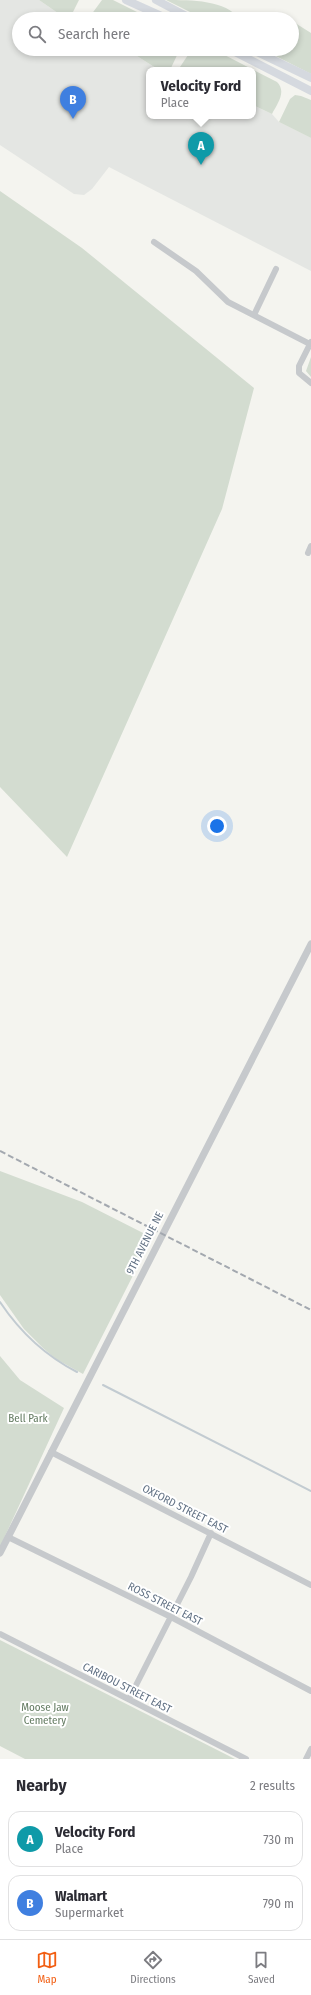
<!DOCTYPE html>
<html lang="en">
<head>
<meta charset="utf-8">
<style>
	:root { --surface:#fff; --page:#f7f7f7; --text:#2b2b33; --muted:#7c7c81; --line:#e1e1e2; --accent:#f25e12 }
	body { margin:0; font-family:"Fira Sans Condensed",sans-serif; background:var(--page); color:var(--text) }
	.you { position:absolute; left:217px; top:826px; width:14px; height:14px; margin:-10px; border:3px solid #fff; border-radius:50%; background:#1a73e8; box-shadow:0 0 0 6px #1a73e833 }
	.badge { display:grid; place-items:center; width:26px; height:26px; border-radius:50%; background:var(--accent); color:#fff; font-size:13px; font-weight:700 }
	.pin { position:absolute; translate:-50% -33px; filter:drop-shadow(0 1px 2px #0008) }
	.pin::after { content:''; position:absolute; top:21px; width:14px; height:12px; background:inherit; clip-path:polygon(0 0,100% 0,50% 100%) }
	.popup { position:absolute; left:146px; top:67px; width:110px; height:52px; box-sizing:border-box; display:grid; place-content:center; border-radius:8px; background:var(--surface); filter:drop-shadow(0 1px 3px #0005); font-size:13px; white-space:nowrap; color:var(--muted) }
	.popup b { font-size:15px; color:var(--text) }
	.popup::after { content:''; position:absolute; left:50%; top:100%; margin-left:-8px; border:8px solid transparent; border-top-color:var(--surface) }
	.list { margin:0; padding:0; list-style:none }
	h2 { display:flex; justify-content:space-between; align-items:center; height:52px; margin:0; padding:0 16px; font-size:17px }
	h2 small { font-size:13px; font-weight:400; color:var(--muted) }
	.list li { display:grid; grid-template-columns:26px 1fr auto; gap:12px; align-items:center; box-sizing:border-box; height:56px; margin:0 8px 8px; padding:0 8px; border:1px solid var(--line); border-radius:12px }
	.list b { display:block; font-size:15px; white-space:nowrap }
	.list p { margin:0; font-size:13px; white-space:nowrap; color:var(--muted) }
	.list em { font-size:13px; font-style:normal; color:var(--muted) }
	.icon { flex:none; width:22px; height:22px; fill:none; stroke:currentColor; stroke-width:2; stroke-linecap:round; stroke-linejoin:round }
	.map { position:relative; flex:none; width:311px; height:1759px; overflow:hidden }
	.search { position:absolute; background:var(--surface); box-shadow:0 2px 6px #0003; left:12px; right:12px; top:12px; height:44px; display:flex; align-items:center; gap:10px; box-sizing:border-box; padding:0 14px; border-radius:22px; color:var(--muted); font-size:15px }
	.sheet { height:180px; background:var(--surface) }
	nav { display:flex; justify-content:space-around; align-items:center; box-sizing:border-box; height:56px; border-top:1px solid var(--line); background:var(--surface); font-size:11px; color:var(--muted) }
	nav a { display:grid; justify-items:center; gap:2px }
	nav .on { color:var(--accent) }
	.map>svg:first-child { display:block }
	.built { fill:#e4e6e3 }
	.green { fill:#d3dcd0 }
	.lines { fill:none; stroke-linecap:round; stroke-linejoin:round }
	.stream { stroke:#c2cbd1; stroke-width:2 }
	.minor { stroke:#c6c9cc; stroke-width:6 }
	.tertiary { stroke:#c6c9cc; stroke-width:7 }
	.secondary { stroke:#d5d9df; stroke-width:8 }
	.rail { stroke:#a3a8af; stroke-width:2; stroke-dasharray:6 3; stroke-linecap:butt }
	.labels { text-anchor:middle; dominant-baseline:central; stroke-width:4; stroke-linejoin:round; paint-order:stroke }
	.street-label { font-size:11px; fill:#607083; stroke:#fff }
	.park-label { font-size:11px; fill:#627a60; stroke:#fff }
</style>
</head>
<body>
<div class="map">
<svg width="311" height="1759" viewBox="0 0 311 1759">
	<rect width="100%" height="100%" fill="#f4f4ef"/>
	<!-- built -->
	<path class="built" d="M0,0H39L65,18L71,16L77,19H19V49H126L159,70H149V116H253V105L272,114L279,122L311,138V271L109,167L92,189L84,195L74,194L0,145Z"/>
	<!-- green -->
	<path class="green" d="M39,0H79L71,16L65,18Z
		M102,0H113L151,19H88Z
		M166,0C191,0 227,0 239,19H204Z
		M292,21L311,33V74L262,49H292Z
		M126,49H180L170,70H159Z
		M192,49H213L277,82C287,92 277,104 272,114L253,105V70H185L180,67Z
		M295,95L301,96L311,100V138L279,122L290,99Z
		M0,191L82,248L254,388L222,509L67,857L0,787Z
		M311,357V377L306,371Z
		M0,1171L82,1202L151,1237V1240L83,1374L56,1359L43,1348L24,1329L0,1295Z
		M0,1356L20,1380L64,1408L0,1547Z
		M0,1640L235,1759H25L0,1746Z"/>
	<g class="lines">
		<!-- stream -->
		<path class="stream" d="M0,1302C20,1332 44,1355 77,1372
			M103,1385L311,1491"/>
		<!-- minor -->
		<path class="minor" d="M154,242L196,271L228,302L310,344
			M254,315L276,269
			M311,342L299,366V373L311,383
			M308,553L311,546
			M51,1452L311,1585
			M8,1537L171,1617L311,1691
			M0,1634L246,1759
			M129,1699L191,1577L211,1533
			M306,1759L311,1749"/>
		<!-- tertiary -->
		<path class="tertiary" d="M0,1553L311,944"/>
		<!-- secondary -->
		<path class="secondary" d="M126,0L168,19
			M156,0L192,19
			M229,49L311,91
			M251,49L311,78"/>
		<!-- rail -->
		<path class="rail" d="M0,1151L311,1310"/>
	</g>
	<g class="labels">
		<!-- street labels -->
		<g class="street-label">
			<text transform="translate(145 1243) rotate(-63)">9TH AVENUE NE</text>
			<text transform="translate(185 1509) rotate(27)">OXFORD STREET EAST</text>
			<text transform="translate(165 1604) rotate(27)">ROSS STREET EAST</text>
			<text transform="translate(127 1688) rotate(27)">CARIBOU STREET EAST</text>
		</g>
		<!-- park labels -->
		<g class="park-label">
			<text x="28" y="1418">Bell Park</text>
			<text x="45" y="1707">Moose Jaw<tspan x="45" dy="13">Cemetery</tspan></text>
		</g>
	</g>
</svg>
<div class="you"></div>
<div class="pin badge" style="left:201px;top:165px;background:#0f9aa8">A</div>
<div class="popup"><b>Velocity Ford</b>Place</div>
<div class="pin badge" style="left:73px;top:119px;background:#3f7fe0">B</div>
<div class="search"><svg class="icon" aria-label="search" viewBox="0 0 24 24"><circle cx="10" cy="10" r="6"/><path d="M15 15l6 6"/></svg>Search here</div>
</div>
<section class="sheet">
<h2>Nearby<small>2 results</small></h2>
<ul class="list">
<li><span class="badge" style="background:#0f9aa8">A</span><div><b>Velocity Ford</b><p>Place</p></div><em>730 m</em></li>
<li><span class="badge" style="background:#3f7fe0">B</span><div><b>Walmart</b><p>Supermarket</p></div><em>790 m</em></li>
</ul>
</section>
<nav>
<a class="on"><svg class="icon" aria-label="map" viewBox="0 0 24 24"><path d="M3 6l6-2 6 2 6-2v14l-6 2-6-2-6 2zM9 4v14M15 6v14"/></svg>Map</a>
<a><svg class="icon" aria-label="directions" viewBox="0 0 24 24"><path d="M12 3l9 9-9 9-9-9zM9 14v-3h6M13 9l2 2-2 2"/></svg>Directions</a>
<a><svg class="icon" aria-label="saved" viewBox="0 0 24 24"><path d="M7 4h10v16l-5-4-5 4z"/></svg>Saved</a>
</nav>
</body>
</html>
